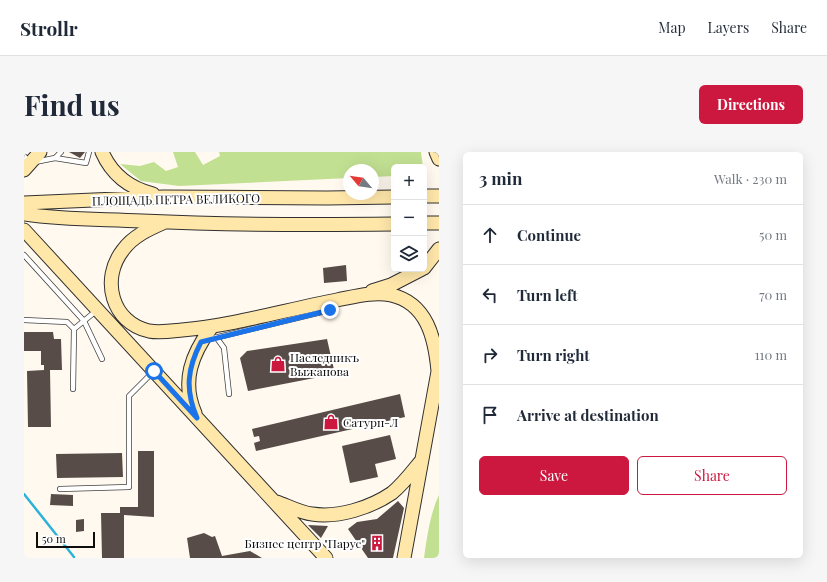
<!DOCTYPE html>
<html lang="en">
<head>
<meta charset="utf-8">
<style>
	:root { --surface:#fff; --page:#f6f6f7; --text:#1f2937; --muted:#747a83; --line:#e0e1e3; --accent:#cc183f }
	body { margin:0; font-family:"Playfair Display",serif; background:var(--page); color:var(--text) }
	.controls { position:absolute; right:12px; top:12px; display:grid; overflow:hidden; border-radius:6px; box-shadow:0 4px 16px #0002 }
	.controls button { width:36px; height:36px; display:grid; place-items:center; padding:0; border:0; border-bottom:1px solid var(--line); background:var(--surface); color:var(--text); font:20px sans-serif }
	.compass { position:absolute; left:319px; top:12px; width:36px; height:36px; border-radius:50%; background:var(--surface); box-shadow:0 4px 16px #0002; rotate:299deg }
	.scale { position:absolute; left:12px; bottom:10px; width:59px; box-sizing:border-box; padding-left:4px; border:2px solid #0e0e0e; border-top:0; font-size:11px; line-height:14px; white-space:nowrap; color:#0e0e0e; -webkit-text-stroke:3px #fff; paint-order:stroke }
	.stop { position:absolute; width:12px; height:12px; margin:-9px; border:3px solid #1a73e8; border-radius:50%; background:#fff }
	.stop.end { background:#1a73e8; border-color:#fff; box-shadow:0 1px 4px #0008 }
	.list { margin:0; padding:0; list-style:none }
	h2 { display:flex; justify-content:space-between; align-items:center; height:52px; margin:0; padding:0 16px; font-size:17px }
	h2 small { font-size:13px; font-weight:400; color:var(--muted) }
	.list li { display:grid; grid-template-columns:26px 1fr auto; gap:12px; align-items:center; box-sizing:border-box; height:60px; padding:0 16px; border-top:1px solid var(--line) }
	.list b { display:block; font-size:15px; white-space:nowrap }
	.list em { font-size:13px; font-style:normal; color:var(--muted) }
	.actions { display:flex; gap:8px; padding:12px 16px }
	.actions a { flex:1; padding:9px 0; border:1px solid var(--accent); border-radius:6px; text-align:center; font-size:14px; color:var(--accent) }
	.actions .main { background:var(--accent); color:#fff }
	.icon { flex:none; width:22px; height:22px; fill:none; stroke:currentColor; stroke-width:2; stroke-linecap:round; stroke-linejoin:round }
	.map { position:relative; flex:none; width:415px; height:406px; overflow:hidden; border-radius:6px }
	header { display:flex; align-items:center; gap:24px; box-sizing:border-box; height:56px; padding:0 20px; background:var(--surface); border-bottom:1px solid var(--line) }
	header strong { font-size:19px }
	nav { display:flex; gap:22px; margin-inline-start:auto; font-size:14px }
	.intro { display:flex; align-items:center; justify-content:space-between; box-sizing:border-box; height:96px; padding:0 24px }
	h1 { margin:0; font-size:28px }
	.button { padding:10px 18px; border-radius:6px; background:var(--accent); color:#fff; font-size:14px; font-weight:700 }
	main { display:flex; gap:24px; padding:0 24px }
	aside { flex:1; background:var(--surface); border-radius:6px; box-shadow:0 4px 16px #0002 }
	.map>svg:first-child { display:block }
	.forest { fill:#c2e092 }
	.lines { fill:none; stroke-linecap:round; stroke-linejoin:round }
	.stream { stroke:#2db2da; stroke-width:2.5 }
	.building { fill:#584c49 }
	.service-casing { stroke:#414141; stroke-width:6 }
	.secondary-casing { stroke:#303030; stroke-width:15 }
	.service { stroke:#fff; stroke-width:4.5 }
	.secondary { stroke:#ffe7aa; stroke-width:13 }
	.route { stroke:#1a73e8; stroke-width:5 }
	.labels { text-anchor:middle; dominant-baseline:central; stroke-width:4; stroke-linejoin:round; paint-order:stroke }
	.street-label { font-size:12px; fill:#0e0e0e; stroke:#fff }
	.poi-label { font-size:12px; fill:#0e0e0e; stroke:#fff; text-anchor:start }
</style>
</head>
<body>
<header>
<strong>Strollr</strong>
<nav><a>Map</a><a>Layers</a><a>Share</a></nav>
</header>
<div class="intro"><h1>Find us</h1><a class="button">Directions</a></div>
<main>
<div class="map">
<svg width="415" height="406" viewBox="0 0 415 406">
	<rect width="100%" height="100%" fill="#fff9ef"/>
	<!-- forest -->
	<path class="forest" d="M149,0H171L179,13L196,4L195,0H397L399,15H370V24L349,25V18H325V26L155,34L117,29L96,12L116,14L130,10L142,19L154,15Z
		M415,343V406H400C403,385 406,362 415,343Z"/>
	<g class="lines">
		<!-- stream -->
		<path class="stream" d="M0,342L50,405"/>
	</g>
	<!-- building -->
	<path class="building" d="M45,0H61L56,6Z
		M322,113L323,129L300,131L299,116Z
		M0,180H29L30,187H37L38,218H26L27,275H4L3,219L20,218V213H17V199H0Z
		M303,187L311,222L224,239L216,206L223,199Z
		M376,242L381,265L232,299L230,291L236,289L235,284L230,285L228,277Z
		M366,283L372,307L351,312L354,325L326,331L318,294Z
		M114,299H130V365L100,363V406H78L77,361H96V355H114Z
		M98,301L99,325L33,326L32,302Z
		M27,342L49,343V354L26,353Z
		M374,349L380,356L369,406H344L324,377L333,370L353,367Z
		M60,367V379L52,380V368Z
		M284,373L304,374L297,386Z
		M180,381L188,385L191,384L198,404L226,399L238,406H166L163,386Z"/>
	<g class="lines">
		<!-- service casing -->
		<g class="service-casing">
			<path id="service" d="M0,4L6,11L31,6L37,0
				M31,6L62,11L65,0
				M0,103L60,169L78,207
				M0,168L43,170L50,177L72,159
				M192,185L200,196L205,242
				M182,188L306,158L313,152
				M49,237L50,177
				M36,337L105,335V244L130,219"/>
		</g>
		<!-- secondary casing -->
		<g class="secondary-casing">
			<path id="secondary" d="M78,0C88,23 105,36 129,42
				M412,0L415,7
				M0,18L16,0
				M400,44H415
				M0,51L139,45L303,46L370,45
				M0,62C39,68 79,67 118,69C202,73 286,73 370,72
				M141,70C125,77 109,84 99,98C76,127 88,171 125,179C136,181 148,179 158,178C211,173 261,158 313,148C329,145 350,139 367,143C403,151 411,186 414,219
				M400,71H415
				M0,78L302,406
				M400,116L415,97
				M348,139L367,133L398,117
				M171,261C157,229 168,202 187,176
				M253,350C264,354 277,361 288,362C314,366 346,356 368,341C379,332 388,320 397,309
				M380,406L415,214"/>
		</g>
		<!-- service -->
		<use href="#service" class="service"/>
		<!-- secondary -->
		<use href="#secondary" class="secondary"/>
	</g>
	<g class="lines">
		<!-- route -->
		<path class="route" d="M130,219L173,266C161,238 163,217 177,190L306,158"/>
	</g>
	<!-- icons -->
	<defs>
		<g id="shop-bare" transform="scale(1.2)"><path d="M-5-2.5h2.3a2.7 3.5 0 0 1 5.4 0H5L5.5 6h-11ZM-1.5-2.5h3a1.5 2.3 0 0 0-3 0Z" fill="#cc183f" stroke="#fff" stroke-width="2.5" paint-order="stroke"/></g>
		<g id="building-bare" transform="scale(1.2)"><path d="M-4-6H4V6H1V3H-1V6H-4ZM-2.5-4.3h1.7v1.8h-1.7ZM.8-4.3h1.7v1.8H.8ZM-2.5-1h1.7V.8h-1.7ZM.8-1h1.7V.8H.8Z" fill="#cc183f" stroke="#fff" stroke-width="2.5" paint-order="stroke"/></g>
	</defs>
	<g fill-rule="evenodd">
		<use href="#shop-bare" x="254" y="212"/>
		<use href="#shop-bare" x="307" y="270"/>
		<use href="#building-bare" x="353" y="391"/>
	</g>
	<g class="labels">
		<!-- street labels -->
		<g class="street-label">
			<text transform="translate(152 47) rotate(-1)">ПЛОЩАДЬ ПЕТРА ВЕЛИКОГО</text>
		</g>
		<!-- poi labels -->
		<g class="poi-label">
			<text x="266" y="205">Наследникъ<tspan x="266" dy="14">Выжанова</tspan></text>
			<text x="319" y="270">Сатурн-Л</text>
			<text x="341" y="391" text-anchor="end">Бизнес центр "Парус"</text>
		</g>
	</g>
</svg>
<div class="controls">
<button>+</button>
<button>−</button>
<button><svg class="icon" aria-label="layers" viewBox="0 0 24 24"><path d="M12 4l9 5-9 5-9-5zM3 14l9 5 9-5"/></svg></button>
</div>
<svg class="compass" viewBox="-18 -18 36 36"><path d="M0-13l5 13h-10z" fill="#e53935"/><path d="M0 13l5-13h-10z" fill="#747a83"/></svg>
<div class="scale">50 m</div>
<div class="stop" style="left:130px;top:219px"></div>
<div class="stop end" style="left:306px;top:158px"></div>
</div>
<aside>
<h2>3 min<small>Walk · 230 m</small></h2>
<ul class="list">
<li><svg class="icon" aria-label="ahead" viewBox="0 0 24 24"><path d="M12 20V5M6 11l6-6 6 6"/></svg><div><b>Continue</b></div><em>50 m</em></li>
<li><svg class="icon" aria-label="left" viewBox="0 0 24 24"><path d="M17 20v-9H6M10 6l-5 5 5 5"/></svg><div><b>Turn left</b></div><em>70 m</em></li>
<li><svg class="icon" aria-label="right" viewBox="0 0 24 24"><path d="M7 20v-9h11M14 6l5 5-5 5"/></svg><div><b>Turn right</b></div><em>110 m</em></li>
<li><svg class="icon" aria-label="arrive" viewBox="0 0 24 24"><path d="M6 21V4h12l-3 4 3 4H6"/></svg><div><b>Arrive at destination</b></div></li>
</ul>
<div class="actions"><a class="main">Save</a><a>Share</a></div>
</aside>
</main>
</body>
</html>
